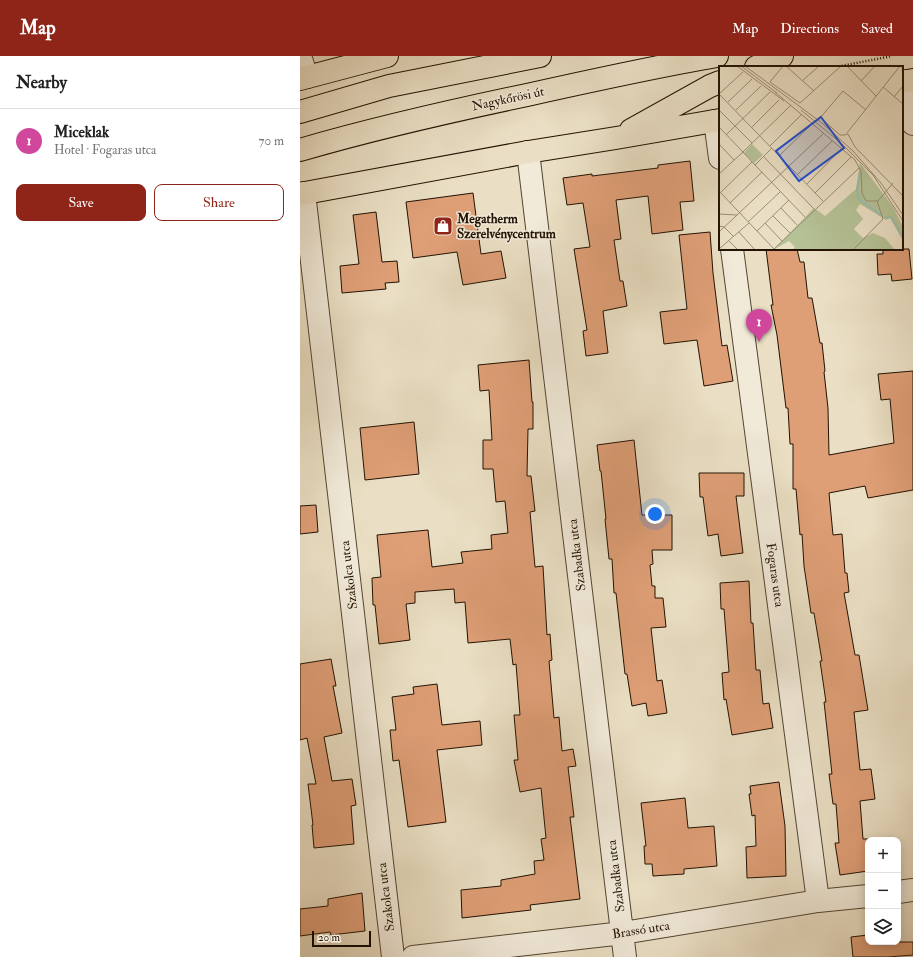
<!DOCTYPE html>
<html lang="en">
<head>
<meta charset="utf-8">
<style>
	:root { --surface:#fff; --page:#f6f6f6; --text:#222; --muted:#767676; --line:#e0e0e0; --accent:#8f2418 }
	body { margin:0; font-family:"IM FELL Double Pica",serif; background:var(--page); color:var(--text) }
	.controls { position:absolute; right:12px; bottom:12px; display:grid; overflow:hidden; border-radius:8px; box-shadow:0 2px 10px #0003 }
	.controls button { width:36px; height:36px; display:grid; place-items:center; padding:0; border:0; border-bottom:1px solid var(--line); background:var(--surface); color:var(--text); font:20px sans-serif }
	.scale { position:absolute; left:12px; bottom:10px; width:59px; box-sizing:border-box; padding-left:4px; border:2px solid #221202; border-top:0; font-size:11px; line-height:14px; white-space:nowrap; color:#221202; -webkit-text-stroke:3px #f1ead9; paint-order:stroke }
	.you { position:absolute; left:355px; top:458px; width:14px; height:14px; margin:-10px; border:3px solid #fff; border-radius:50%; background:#1a73e8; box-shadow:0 0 0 6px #1a73e833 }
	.badge { display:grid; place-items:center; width:26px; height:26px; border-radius:50%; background:var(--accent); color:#fff; font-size:13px; font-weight:700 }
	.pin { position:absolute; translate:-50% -33px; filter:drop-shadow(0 1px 2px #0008) }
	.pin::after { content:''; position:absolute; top:21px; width:14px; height:12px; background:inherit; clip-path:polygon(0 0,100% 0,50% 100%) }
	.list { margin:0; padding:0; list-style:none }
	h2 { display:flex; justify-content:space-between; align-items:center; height:52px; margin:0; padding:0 16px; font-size:17px }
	h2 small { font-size:13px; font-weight:400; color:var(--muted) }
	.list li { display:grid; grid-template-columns:26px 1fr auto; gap:12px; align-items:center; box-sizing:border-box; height:64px; padding:0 16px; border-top:1px solid var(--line) }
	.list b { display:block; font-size:15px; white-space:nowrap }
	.list p { margin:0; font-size:13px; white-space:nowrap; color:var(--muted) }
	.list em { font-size:13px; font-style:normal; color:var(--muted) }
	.actions { display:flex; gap:8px; padding:12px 16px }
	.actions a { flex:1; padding:9px 0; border:1px solid var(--accent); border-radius:8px; text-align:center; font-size:14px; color:var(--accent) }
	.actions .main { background:var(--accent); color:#fff }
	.icon { flex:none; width:22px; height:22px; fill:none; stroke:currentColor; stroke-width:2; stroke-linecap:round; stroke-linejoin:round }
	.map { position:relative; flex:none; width:613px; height:901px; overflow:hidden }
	header { display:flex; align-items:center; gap:24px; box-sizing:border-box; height:56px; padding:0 20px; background:var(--accent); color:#fff }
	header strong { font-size:19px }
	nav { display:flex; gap:22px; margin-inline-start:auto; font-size:14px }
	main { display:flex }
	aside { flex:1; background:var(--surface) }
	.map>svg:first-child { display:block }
	.building { fill:#de9e76; stroke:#221202 }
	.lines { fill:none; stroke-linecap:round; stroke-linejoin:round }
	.minor-casing { stroke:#544532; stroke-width:24 }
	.major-casing { stroke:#221202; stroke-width:24 }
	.path { stroke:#221202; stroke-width:2.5; stroke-dasharray:1 2; stroke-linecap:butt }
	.minor { stroke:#f1ead9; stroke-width:22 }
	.major { stroke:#eadfc4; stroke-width:22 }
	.labels { text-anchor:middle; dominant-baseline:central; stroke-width:3; stroke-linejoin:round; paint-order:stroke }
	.street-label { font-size:13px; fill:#221202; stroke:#f1ead9 }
	.poi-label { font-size:13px; font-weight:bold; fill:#221202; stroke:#f1ead9; text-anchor:start }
	.inset-river { fill:none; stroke:#98bdb3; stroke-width:2 }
	.inset-road { fill:none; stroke:#9a8d76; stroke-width:1 }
	.view { fill:#1d4ed8; fill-opacity:0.15; stroke:#1d4ed8; stroke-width:2 }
	.inset-edge { fill:none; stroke:#221202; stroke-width:2 }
</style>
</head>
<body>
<header>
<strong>Map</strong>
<nav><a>Map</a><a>Directions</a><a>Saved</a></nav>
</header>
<main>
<aside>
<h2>Nearby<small></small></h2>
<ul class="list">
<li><span class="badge" style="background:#d1479c">1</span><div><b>Miceklak</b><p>Hotel · Fogaras utca</p></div><em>70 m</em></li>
</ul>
<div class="actions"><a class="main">Save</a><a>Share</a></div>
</aside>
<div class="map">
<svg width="613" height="901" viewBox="0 0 613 901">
	<rect width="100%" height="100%" fill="#eadfc4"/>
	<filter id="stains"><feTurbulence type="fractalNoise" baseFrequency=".005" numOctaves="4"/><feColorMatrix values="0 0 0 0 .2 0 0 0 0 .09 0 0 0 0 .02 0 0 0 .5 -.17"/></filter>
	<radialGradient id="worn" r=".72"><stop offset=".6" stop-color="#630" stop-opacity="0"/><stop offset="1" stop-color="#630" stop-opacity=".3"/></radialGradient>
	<!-- building -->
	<path class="building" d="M390,105L394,145L380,146L383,174L352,178L348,140L316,144L321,183L314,184L320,225H323L327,250L303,255L308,297L286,300L283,275L287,274L274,193L290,191L283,147L267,149L263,122L292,118V120L358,112V109Z
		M173,137L181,198L201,195L206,222L163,229L157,196L113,202L106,146Z
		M76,156L82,206L97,205L99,226L85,227L86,233L42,237L40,210L59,208L53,159Z
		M410,176L413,217L422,290L427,289L433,325L404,330L397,284L364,288L360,256L387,253L379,179Z
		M466,193H497L500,206H504L508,242H512L520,287H522L525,315L524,316L528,352L529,399L594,387L590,343L581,344L578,318L613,315V434L568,442L565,430L529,437L533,479L542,478L545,517H547L549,536L544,537L555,599H559L568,654L554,656L560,714L571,713L575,743L560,745L563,783H568V815L540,819L535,787H539L536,748H533L529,718H532L524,646H526L520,605H522L514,557H511L504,510L502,478L500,479L496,433H493V388H490L488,352H486L477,279L471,249H473Z
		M583,193H609L612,223L592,225L591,218L578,219L577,198H583Z
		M229,304L232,346H233V373H228L227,420H231L235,455L230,456L235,511L243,510L247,579L250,578L252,604L249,605L254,662L259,661L262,695L273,693L276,710L268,711L274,761H270L280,843L230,849L231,854L162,862L161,834L201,830V824L235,818L234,805L244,804L241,783L246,782L241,732L220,736L214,704H218L214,659H220L216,608L213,609L210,583L168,587L165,546L155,547L154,533L115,536V547L106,548L110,584L79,588L75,549H73L72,522L81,521L77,479L128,474L132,511L163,507L161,496L192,493L191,479L208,477L205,445L196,446L193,413H183V384H192L189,334L180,335L178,309Z
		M114,366L119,418L65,424L60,372Z
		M334,384L342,459H372V494H352L353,508L350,509L352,530H355V542H363L366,571L351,572L357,625L362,624L367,657L348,660L346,647L332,650L327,618H325L316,537H314L312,503H309L305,463H306L301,415H300L297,389Z
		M399,417H444V440H436L443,497L421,500L418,478L408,480L403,441H400Z
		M16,449L18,476L0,478V450Z
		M449,525L451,567H453L456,614H460L463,648L469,647L473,672L432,679L426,643L424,644L422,617L429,616L424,553H421L420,527Z
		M31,603L36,630H33L42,677L24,681L32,725L52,723L56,749L51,750L54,788L14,792L12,769H13L8,728H16L7,682L0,684V608Z
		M137,628L142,669L180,665L182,689L137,694L146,766L108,771L99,704L93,705L90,674H96L92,641L114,638L113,631Z
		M479,726L485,770L486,820L447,822L446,791L456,790L455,759L452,760L449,738H451L450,730Z
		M385,742L388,772L414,770L417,810L384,813V818L353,820L352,808H345L344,790H346L341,747Z
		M62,837L65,875L31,879L30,876L0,880V853L28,850V843Z
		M568,879V886H613V899L588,901H553L551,881Z"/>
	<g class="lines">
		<!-- minor casing -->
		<g class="minor-casing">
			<path id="minor" d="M0,0L7,21
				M607,25L613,68
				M415,65L420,102
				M228,96L325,901
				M4,137L93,901
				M432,193L518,845
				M598,836L613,834
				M113,901L323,877L518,845L568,840"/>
		</g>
		<!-- major casing -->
		<g class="major-casing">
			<path id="major" d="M456,11L482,0
				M0,23L87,0
				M602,26L613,24
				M0,56L89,30L240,0
				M331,74L410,30L420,26
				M0,94C75,72 151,55 227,39C290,25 353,11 417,0
				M0,138L228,96L316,82L420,64"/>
		</g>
		<!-- path -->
		<path class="path" d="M536,11L592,0"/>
		<!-- minor -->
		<use href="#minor" class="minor"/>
		<!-- major -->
		<use href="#major" class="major"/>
	</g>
	<!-- icons -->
	<defs>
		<g id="shop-square" transform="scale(1)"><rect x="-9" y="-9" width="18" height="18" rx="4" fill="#8f2418" stroke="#f1ead9"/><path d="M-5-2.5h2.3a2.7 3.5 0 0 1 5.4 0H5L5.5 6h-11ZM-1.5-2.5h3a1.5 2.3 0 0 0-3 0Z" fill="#fff"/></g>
	</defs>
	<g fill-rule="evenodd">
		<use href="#shop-square" x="143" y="170"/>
	</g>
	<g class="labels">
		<!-- street labels -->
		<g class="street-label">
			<text transform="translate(208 43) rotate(-12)">Nagykőrösi út</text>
			<text transform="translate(277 499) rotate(-97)">Szabadka utca</text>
			<text transform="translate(49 519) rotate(-97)">Szakolca utca</text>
			<text transform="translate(475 519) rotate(82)">Fogaras utca</text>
			<text transform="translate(316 820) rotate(-97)">Szabadka utca</text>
			<text transform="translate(86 841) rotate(-97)">Szakolca utca</text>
			<text transform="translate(341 874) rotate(-9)">Brassó utca</text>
		</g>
		<!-- poi labels -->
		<g class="poi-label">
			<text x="157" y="163">Megatherm<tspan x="157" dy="15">Szerelvénycentrum</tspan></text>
		</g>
	</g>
	<!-- overview -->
	<g transform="translate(419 10)">
		<rect width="184" height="184" fill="#eadfc4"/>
		<path d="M33,78L44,89L35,97L25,87ZM141,97L174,141L184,161V175L171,152L167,154L141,138L137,144L144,153L135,163L144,172L154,167L166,172L176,184H73L76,181L70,175L54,184L95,142L106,150L137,123Z" fill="#b5c296"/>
		<path class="inset-river" d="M141,107L138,124L140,133L162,149M166,152L172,151L184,171"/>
		<path class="inset-road" d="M18,0L65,35M22,0L58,27M26,0L103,57L134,85M64,0L51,16L81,37L122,0M67,0L95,25M128,0L157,30M183,0L184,14M0,3V28M83,15L100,0M142,15L156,0M164,21L184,38M56,26L136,94L142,105L143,127L147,135H159L174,117M0,28L104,135M0,28L24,6M175,31L184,20M9,36L33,13M0,44L33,77M17,44L42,20M82,44L122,77M101,52L124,25L147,44M105,55L121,69H125M0,61L24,86L0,108M33,61L60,34M128,67L181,0M7,69L51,26M125,69L129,68L136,81L184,130M121,76L154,109L184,155M0,78L15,94M51,80L82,49M53,82L36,99L24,86L72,39M134,85L162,117L184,149M60,90L94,57M45,91L95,143M36,99L86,151M79,108L113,75M88,118L123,82M0,125L56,184M1,127L33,96M96,127L132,91M11,137L43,106M62,142L78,159M0,148L18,149M54,150L71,167M29,156L62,125M46,157L63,175M0,160L5,161L15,171M38,165L70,134M0,166L105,67M20,166L36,184M10,175L19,184M0,183L30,157M55,183L140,102M134,184L164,153L158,135"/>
		<path class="view" d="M102,51L125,82L80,115L57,85Z"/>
		<rect width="184" height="184" class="inset-edge"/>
	</g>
	<rect width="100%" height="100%" filter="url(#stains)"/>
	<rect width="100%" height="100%" fill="url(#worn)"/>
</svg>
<div class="controls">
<button>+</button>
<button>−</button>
<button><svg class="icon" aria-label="layers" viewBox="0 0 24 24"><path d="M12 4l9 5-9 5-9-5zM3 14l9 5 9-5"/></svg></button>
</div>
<div class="scale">20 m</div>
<div class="you"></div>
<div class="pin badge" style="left:459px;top:286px;background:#d1479c">1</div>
</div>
</main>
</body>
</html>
